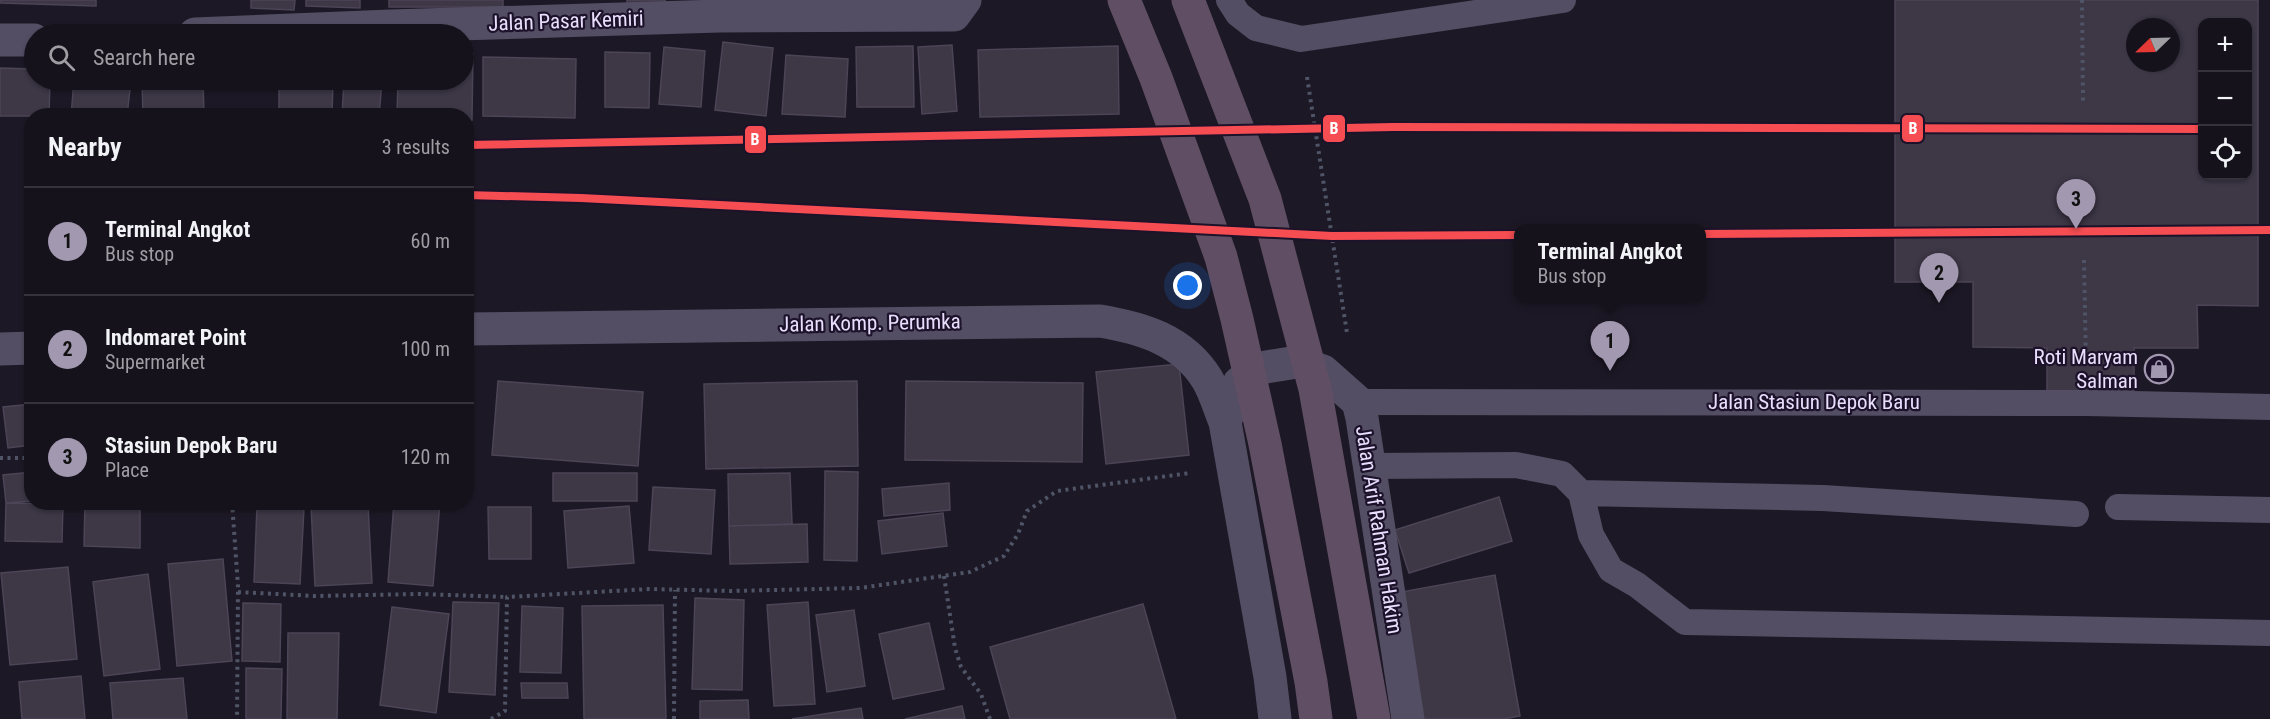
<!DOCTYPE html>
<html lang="en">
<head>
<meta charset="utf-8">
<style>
	:root { --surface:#16121c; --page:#232029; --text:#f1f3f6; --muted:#9e9ea3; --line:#35323b; --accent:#a299b1 }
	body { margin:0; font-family:"Roboto Condensed",sans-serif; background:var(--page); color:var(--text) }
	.controls { position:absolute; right:18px; top:18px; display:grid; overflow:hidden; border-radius:12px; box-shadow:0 2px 4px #0004 }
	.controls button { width:54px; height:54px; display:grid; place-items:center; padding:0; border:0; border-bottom:2px solid var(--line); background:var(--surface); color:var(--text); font:30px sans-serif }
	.compass { position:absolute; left:2126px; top:18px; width:54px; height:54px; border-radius:50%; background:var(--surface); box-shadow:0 2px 4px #0004; rotate:247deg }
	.you { position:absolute; left:1188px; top:286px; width:21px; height:21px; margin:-15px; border:4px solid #fff; border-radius:50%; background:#1a73e8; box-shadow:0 0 0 9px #1a73e833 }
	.badge { display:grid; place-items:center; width:39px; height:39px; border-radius:50%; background:var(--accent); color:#111; font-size:20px; font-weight:700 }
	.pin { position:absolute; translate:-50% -50px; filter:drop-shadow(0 2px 3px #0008) }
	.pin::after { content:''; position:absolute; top:32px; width:21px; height:18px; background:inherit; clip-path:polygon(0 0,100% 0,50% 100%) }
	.popup { position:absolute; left:1514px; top:224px; width:192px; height:78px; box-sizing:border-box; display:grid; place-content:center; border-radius:12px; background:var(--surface); filter:drop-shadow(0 2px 4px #0005); font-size:20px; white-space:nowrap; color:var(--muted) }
	.popup b { font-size:22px; color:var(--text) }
	.popup::after { content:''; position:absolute; left:50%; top:100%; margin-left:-12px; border:12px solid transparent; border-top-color:var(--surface) }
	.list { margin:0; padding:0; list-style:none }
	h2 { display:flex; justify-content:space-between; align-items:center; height:78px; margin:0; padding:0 24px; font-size:26px }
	h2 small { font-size:20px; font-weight:400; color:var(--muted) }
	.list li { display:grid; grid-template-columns:39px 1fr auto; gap:18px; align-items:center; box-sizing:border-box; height:108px; padding:0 24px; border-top:2px solid var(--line) }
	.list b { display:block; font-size:22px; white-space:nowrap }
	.list p { margin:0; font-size:20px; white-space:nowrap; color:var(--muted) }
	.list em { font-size:20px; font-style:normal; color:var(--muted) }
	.icon { flex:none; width:33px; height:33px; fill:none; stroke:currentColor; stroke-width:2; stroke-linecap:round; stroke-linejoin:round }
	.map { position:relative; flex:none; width:2270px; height:719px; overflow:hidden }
	.search { position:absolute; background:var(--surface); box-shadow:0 2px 4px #0004; left:24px; top:24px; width:450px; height:66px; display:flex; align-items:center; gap:15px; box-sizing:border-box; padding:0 21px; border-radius:33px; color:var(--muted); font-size:22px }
	.panel { position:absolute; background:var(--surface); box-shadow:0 2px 4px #0004; left:24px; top:108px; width:450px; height:402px; border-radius:24px }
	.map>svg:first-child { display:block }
	.building { fill:#3d3746; stroke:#4c4457; stroke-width:1.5; fill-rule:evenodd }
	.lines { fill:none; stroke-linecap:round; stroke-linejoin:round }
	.path { stroke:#4f5566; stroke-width:4; stroke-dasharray:3 4.5; stroke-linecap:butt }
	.service { stroke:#544e64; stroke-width:26 }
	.minor { stroke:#544e64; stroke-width:33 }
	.trunk-bridge { stroke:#604f64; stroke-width:33 }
	.rail-1-casing { stroke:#1c132a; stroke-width:12 }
	.rail-1 { stroke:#f54d52; stroke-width:8 }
	.labels { text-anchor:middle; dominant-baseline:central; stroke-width:4.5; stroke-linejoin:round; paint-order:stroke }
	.street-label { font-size:21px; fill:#e9defd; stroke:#1c132a }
	.poi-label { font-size:21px; fill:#e9defd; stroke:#1c132a; text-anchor:end }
	.line-badge { stroke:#1c132a; stroke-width:2 }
	.badge-label { font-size:16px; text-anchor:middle; font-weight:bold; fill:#fff }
</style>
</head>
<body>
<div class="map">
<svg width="2270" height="719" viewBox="0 0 2270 719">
	<rect width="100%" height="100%" fill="#1d1825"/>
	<!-- building -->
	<path class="building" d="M0,0H96V6L0,3Z
		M251,0H295L294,10L251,8Z
		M306,0H360V8L306,6Z
		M389,0H503V7H389Z
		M627,0H665V3L627,6Z
		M1895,0H2258V306L2197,305L2198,348H2134V394L2047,393V348L1973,347V282H1895ZM2202,22H2248V176H2202ZM2135,27H2171V63H2135Z
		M723,42L773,48L766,116L715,110Z
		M952,45L957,111L922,114L918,47Z
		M913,46L914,107H857L856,47Z
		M1118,46L1119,114L980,117L978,50Z
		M664,47L705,51L701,107L659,104Z
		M605,52L650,53L649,108L605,107Z
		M464,53H473L472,120H466V116H397L398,80H464Z
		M786,55L848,59L845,117L782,114Z
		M483,57L576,59L575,118L483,116Z
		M0,68L34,69V80H50L49,116H0Z
		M74,80H131L127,116H71Z
		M142,80H203L204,116H143Z
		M279,80H333L332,116H279Z
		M344,80H382L379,116H342Z
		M1179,364L1189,455L1106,464L1096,372Z
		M498,381L643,392L638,466L492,455Z
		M857,381L858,466L706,469L704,384Z
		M906,381L1083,383L1082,462L905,460Z
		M32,404V445L8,448L3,407Z
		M825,471L858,472L857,561L824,560Z
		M32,472V501L6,503L3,475Z
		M553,473H637V501H553Z
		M790,473L792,524L729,526L728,474Z
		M949,483L950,510L884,516L882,489Z
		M653,487L715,490L711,554L649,550Z
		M1499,497L1512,541L1409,573L1395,530Z
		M85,502H140V548L84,546Z
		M394,502H440L433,586L388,582Z
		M6,503L63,504L62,542L5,541Z
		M368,504L372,583L315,586L311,506Z
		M257,506L304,508L300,584L254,582Z
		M629,506L634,563L568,568L564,511Z
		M488,507H531V559H489Z
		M943,513L947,546L882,554L878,521Z
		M807,524L808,562L730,564L729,526Z
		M223,559L232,661L177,666L168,564Z
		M68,567L77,659L10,665L1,573Z
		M148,574L160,669L104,676L93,582Z
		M1495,575L1520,716L1504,719H1413L1390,594Z
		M695,598L744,600L742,690L692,689Z
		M453,602L499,603L495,695L449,692Z
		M808,602L815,704L774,706L767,605Z
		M243,603L281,604L280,662L242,661Z
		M1143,604L1176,719H1010L990,647Z
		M663,605L666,719H584L582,606Z
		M522,606L563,608L561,673L520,672Z
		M392,607L449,614L436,713L380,705Z
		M854,610L865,686L827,692L816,615Z
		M929,623L944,689L893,699L879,634Z
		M288,633H339L337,719H287Z
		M246,668L282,669L281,719H246Z
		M81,676L85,719H22L19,682Z
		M183,678L187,719H113L110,683Z
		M521,683H567L568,698H522Z
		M748,700L749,719H700V701Z
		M962,706L965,719H905Z
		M861,708L863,719H792Z"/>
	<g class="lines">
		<!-- path -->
		<path class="path" d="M2082,0L2083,102
			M1307,77L1347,333
			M2084,260L2086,363
			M0,458H32
			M232,502L238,586L237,719
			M944,576L955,648L961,667L981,694L990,719
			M238,592L315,596L419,594L507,597
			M491,719L505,711L507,597L649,589L731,591L860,588L970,572L1004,556L1018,534L1027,511L1057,491L1190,473
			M674,719L675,590"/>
		<!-- service -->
		<path class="service" d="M1229,0L1238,14L1256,28L1301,39L1563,0
			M1358,402L2087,403L2270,407
			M1370,466L1516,465L1562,474L1581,493L1591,535L1611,570L1637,585L1685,622L2270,633
			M1581,493L1823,498L2076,514
			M2118,507L2270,510"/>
		<!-- minor -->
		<path class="minor" d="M195,34L391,26L719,16L954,15L965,0
			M0,40H34
			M466,329L1100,321C1142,328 1183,340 1207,379C1215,392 1219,408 1225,422
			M0,349L32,348
			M1275,719L1270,677L1225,422L1239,383L1260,368L1297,362L1323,371L1358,402L1362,418L1408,719"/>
		<!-- trunk-bridge -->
		<path class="trunk-bridge" d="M1124,0L1156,78L1221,257L1237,319L1265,444L1311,682L1316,719
			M1188,0L1265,199L1315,389L1374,719"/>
		<!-- rail-1 casing -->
		<g class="rail-1-casing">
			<path id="rail-1" d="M466,145L1393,127L2202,129
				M466,195L581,198L1332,236L1518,235
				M1702,234L2270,230"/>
		</g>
		<!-- rail-1 -->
		<use href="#rail-1" class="rail-1"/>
	</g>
	<!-- icons -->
	<defs>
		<g id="shop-ring" transform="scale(1.5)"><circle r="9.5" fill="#1c132a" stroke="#a299b1" stroke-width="1.5"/><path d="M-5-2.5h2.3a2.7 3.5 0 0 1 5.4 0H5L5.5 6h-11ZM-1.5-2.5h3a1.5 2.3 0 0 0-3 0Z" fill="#a299b1"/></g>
	</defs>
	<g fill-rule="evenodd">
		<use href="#shop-ring" x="2159" y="369"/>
	</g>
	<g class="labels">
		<!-- street labels -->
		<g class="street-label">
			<text transform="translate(566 21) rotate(-2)">Jalan Pasar Kemiri</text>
			<text transform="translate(870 323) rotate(-1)">Jalan Komp. Perumka</text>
			<text x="1814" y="402">Jalan Stasiun Depok Baru</text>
			<text transform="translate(1379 530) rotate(81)">Jalan Arif Rahman Hakim</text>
		</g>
		<!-- poi labels -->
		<g class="poi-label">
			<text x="2138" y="357">Roti Maryam<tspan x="2138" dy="24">Salman</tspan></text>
		</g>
	</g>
	<g class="line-badge">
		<rect x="1322" y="114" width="24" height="29" rx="6" fill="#f54d52"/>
		<rect x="1901" y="114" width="23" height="29" rx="6" fill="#f54d52"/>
		<rect x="744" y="125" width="23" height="29" rx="6" fill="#f54d52"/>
	</g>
	<g class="badge-label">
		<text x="1334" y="134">B</text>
		<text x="1913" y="134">B</text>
		<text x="755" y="145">B</text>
	</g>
</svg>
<div class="controls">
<button>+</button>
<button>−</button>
<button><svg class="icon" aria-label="locate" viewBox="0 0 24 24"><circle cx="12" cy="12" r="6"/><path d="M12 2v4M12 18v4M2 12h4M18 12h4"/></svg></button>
</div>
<svg class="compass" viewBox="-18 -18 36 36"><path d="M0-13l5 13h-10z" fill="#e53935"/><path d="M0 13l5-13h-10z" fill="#9e9ea3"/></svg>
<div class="you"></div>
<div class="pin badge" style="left:1610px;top:371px">1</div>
<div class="popup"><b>Terminal Angkot</b>Bus stop</div>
<div class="pin badge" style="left:1939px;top:303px">2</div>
<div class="pin badge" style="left:2076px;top:229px">3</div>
<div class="search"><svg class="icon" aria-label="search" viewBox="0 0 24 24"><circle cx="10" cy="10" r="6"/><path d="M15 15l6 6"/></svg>Search here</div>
<section class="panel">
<h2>Nearby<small>3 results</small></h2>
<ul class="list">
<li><span class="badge">1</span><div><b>Terminal Angkot</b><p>Bus stop</p></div><em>60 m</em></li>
<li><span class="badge">2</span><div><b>Indomaret Point</b><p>Supermarket</p></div><em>100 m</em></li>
<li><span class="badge">3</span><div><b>Stasiun Depok Baru</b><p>Place</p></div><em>120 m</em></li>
</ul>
</section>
</div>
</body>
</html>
